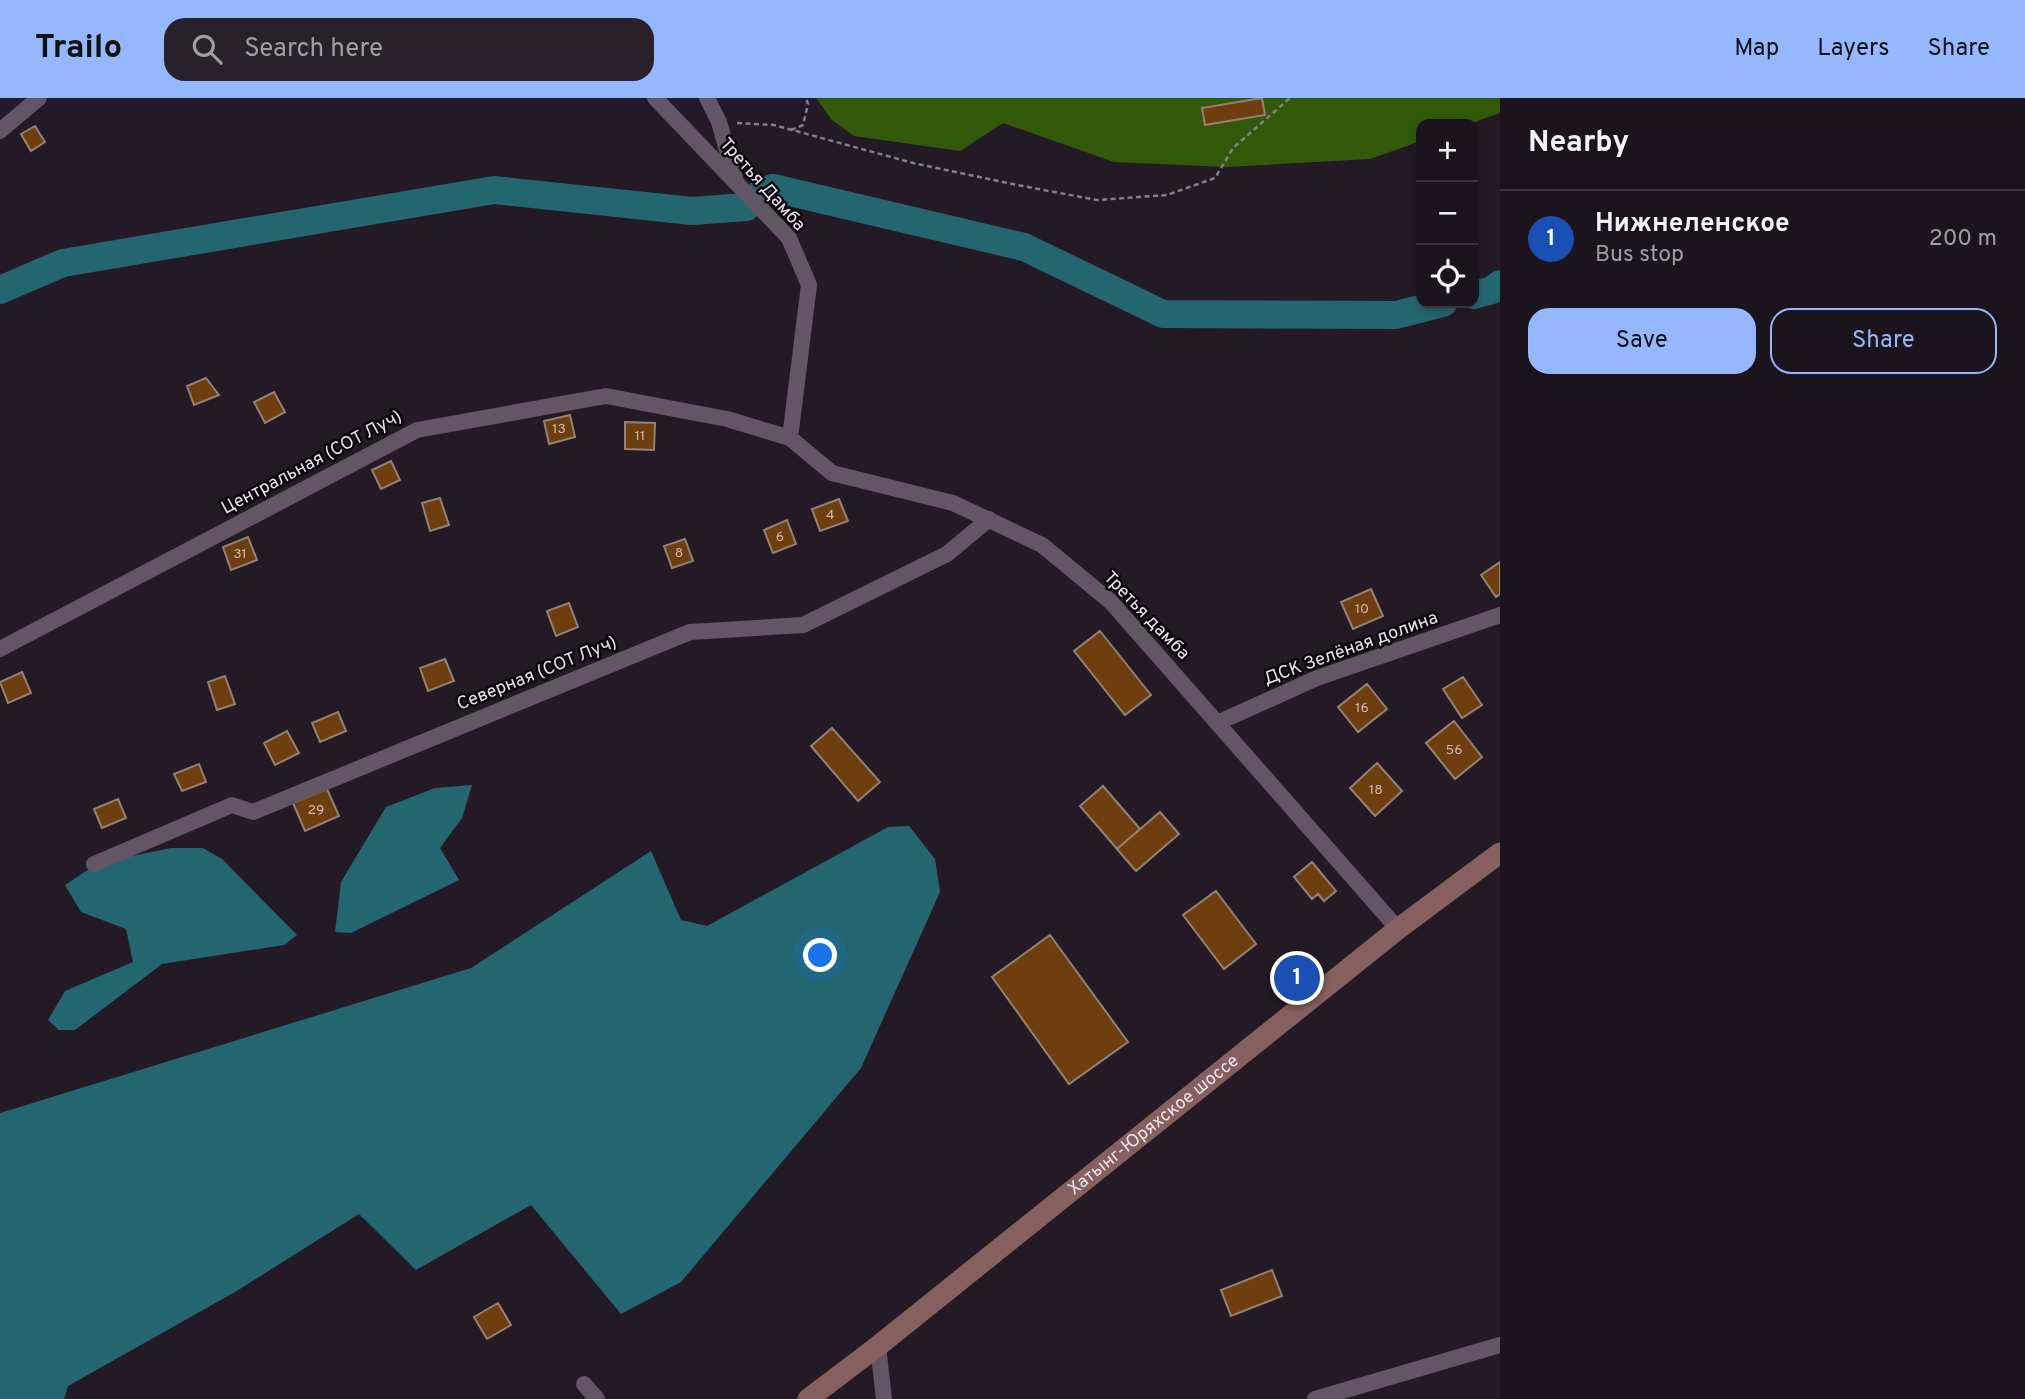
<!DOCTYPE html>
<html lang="en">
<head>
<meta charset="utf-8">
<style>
	:root { --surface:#1b141c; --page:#282129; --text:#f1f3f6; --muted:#a09ea3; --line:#39333b; --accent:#94b7fd }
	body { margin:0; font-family:Overpass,sans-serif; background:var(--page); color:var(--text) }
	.controls { position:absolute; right:21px; top:21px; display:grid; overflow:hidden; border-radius:14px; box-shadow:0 4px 10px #0003 }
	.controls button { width:63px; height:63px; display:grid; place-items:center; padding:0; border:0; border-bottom:2px solid var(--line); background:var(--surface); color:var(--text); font:35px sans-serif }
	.you { position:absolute; left:821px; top:858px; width:24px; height:24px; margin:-18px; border:5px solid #fff; border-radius:50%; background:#1a73e8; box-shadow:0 0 0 10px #1a73e833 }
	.badge { display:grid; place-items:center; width:46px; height:46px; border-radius:50%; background:var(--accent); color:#fff; font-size:23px; font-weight:700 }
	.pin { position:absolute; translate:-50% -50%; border:4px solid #fff; box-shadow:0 2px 7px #0006 }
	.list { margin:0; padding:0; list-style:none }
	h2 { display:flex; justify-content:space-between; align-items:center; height:91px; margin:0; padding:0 28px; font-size:30px }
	h2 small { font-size:23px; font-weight:400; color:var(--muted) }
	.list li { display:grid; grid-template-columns:46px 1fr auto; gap:21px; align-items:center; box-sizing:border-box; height:98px; padding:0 28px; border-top:2px solid var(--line) }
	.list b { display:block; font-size:26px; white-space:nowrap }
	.list p { margin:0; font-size:23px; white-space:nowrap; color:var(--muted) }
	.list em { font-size:23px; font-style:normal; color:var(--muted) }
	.actions { display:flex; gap:14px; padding:21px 28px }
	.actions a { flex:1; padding:16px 0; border:2px solid var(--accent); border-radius:21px; text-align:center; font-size:24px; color:var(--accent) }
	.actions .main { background:var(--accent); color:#111 }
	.icon { flex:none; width:38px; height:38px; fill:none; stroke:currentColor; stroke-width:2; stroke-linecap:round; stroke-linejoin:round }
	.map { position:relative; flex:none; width:1500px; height:1301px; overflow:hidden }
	header { display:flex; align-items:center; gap:42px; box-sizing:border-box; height:98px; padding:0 35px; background:var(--accent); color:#111 }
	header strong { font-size:33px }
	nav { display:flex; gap:38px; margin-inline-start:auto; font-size:24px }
	.search { width:490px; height:63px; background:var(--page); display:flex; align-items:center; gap:18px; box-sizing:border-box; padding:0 24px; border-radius:21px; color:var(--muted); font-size:26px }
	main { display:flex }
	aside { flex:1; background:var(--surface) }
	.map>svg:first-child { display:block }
	.forest { fill:#32590a }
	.water { fill:#246670 }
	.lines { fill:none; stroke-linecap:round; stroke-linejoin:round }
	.river { stroke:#246670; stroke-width:28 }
	.building { fill:#6f3e0e; stroke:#928174; stroke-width:2 }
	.path { stroke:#867d88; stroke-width:2.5; stroke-dasharray:5 3.5; stroke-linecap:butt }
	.street { stroke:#625564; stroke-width:16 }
	.secondary { stroke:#85605f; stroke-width:21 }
	.labels { text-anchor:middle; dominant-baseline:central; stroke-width:5; stroke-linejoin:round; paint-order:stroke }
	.number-label { font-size:14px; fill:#cbbab4 }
	.street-label { font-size:18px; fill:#eae3ec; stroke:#0b070c }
</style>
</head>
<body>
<header>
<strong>Trailo</strong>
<div class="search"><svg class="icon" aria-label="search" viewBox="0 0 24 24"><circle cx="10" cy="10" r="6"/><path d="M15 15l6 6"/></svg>Search here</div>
<nav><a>Map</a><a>Layers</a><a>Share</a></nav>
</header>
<main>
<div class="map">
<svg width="1500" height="1301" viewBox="0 0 1500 1301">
	<rect width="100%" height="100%" fill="#241a26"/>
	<!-- forest -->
	<path class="forest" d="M816,0H1500V15L1469,26H1421V43L1370,61L1227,69L1114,64L1003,25L960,53L854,38L832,22Z"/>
	<!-- water -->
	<path class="water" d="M472,687L462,720L440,750L459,782L351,835L335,834L341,784L386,709L435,690Z
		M909,728L935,761L940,794L861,970L681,1184L621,1216L531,1107L416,1172L359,1116L235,1194L68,1288L64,1301H0V1015L471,870L651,753L681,822L707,828L888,729Z
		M171,750H203L222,761L297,837L284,847L162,866L75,932H59L48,922L65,893L133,864L126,831L81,814L65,787L98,765Z"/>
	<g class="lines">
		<!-- river -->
		<path class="river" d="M762,93L773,90L1024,149L1163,216L1396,217L1443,205
			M0,192L63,165L494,92L692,113L746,109
			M1474,197L1492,192L1500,186"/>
	</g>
	<!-- building -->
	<path class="building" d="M1262,0L1265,17L1205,27L1202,10Z
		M35,28L45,44L31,53L21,36Z
		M206,280L219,297L194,307L187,288Z
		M274,294L285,314L265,325L254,304Z
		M570,317L575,339L549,346L544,323Z
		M625,324L655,325L654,352L625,351Z
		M391,363L400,382L381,391L372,372Z
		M440,400L449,427L430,433L422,405Z
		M839,401L848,423L820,433L812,411Z
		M787,422L796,446L773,455L764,432Z
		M248,439L257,462L231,472L223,449Z
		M685,441L693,463L672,470L664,448Z
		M1500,464V496L1496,499L1481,477Z
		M1371,491L1383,518L1353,531L1341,504Z
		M569,505L578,529L556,538L547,513Z
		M1100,533L1151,597L1125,617L1074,553Z
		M445,561L454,583L428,593L420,570Z
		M22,574L31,595L8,605L0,584Z
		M225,578L235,606L217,612L208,584Z
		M1463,579L1482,607L1462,620L1443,591Z
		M1367,586L1387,611L1358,634L1338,609Z
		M338,614L346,633L320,644L312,625Z
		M1454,623L1482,659L1455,681L1426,645Z
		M832,630L880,684L858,703L811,648Z
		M287,633L299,655L275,667L264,645Z
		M1377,665L1402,693L1375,718L1350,690Z
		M199,666L206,684L182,693L174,676Z
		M1103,688L1140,731L1117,751L1080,708Z
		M327,691L339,718L305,733L293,705Z
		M118,701L126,720L102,730L94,711Z
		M1160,714L1179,736L1136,773L1117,751Z
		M1312,764L1336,793L1324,803L1318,796L1312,801L1294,779Z
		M1216,793L1256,846L1224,871L1183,817Z
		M1050,837L1128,944L1069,986L992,879Z
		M1272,1172L1282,1198L1231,1218L1221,1192Z
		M498,1205L511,1227L487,1241L474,1219Z"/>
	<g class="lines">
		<!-- path -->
		<path class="path" d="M737,25L774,27L913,65L1017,87L1097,102L1167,97L1215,80L1233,50L1290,0
			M791,32L803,27L808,6L806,0"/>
		<!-- street -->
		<path class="street" d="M655,0L789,140L809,187L790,340
			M707,0L719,24L735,80
			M0,33L39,0
			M0,551L417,332L606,298L727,321L790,340L832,375L953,405L1042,447L1111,504L1398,831
			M1217,625L1317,580L1500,517
			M94,766L232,707L253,714L690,534L803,527L947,456L989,421
			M878,1248L884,1301
			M584,1286L597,1301
			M1315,1301L1500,1247"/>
		<!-- secondary -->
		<path class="secondary" id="s1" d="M808,1301L878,1248L1398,831L1500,755"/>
	</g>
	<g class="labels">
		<!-- number labels -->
		<g class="number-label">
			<text x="559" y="331">13</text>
			<text x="640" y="338">11</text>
			<text x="830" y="417">4</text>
			<text x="780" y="439">6</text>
			<text x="679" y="455">8</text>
			<text x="240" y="456">31</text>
			<text x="1362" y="511">10</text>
			<text x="1362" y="610">16</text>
			<text x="1454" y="652">56</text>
			<text x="1376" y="692">18</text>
			<text x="316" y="712">29</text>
		</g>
		<!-- street labels -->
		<g class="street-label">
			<text transform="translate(762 87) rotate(48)">Третья Дамба</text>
			<text transform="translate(312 365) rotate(-28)">Центральная (СОТ Луч)</text>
			<text transform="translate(1146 518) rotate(46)">Третья дамба</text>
			<text transform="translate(1351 551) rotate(-20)">ДСК Зелёная долина</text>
			<text transform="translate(537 576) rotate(-22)">Северная (СОТ Луч)</text>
			<text stroke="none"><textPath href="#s1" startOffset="441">Хатынг-Юряхское шоссе</textPath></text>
		</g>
	</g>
</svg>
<div class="controls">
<button>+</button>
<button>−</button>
<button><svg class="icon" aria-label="locate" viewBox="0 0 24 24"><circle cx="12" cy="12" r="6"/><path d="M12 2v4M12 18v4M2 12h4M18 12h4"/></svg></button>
</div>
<div class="you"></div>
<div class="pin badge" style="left:1297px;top:880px;background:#1a4fb4">1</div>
</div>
<aside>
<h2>Nearby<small></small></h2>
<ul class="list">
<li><span class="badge" style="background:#1a4fb4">1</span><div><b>Нижнеленское</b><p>Bus stop</p></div><em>200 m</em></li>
</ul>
<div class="actions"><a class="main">Save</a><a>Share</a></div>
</aside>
</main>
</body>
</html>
